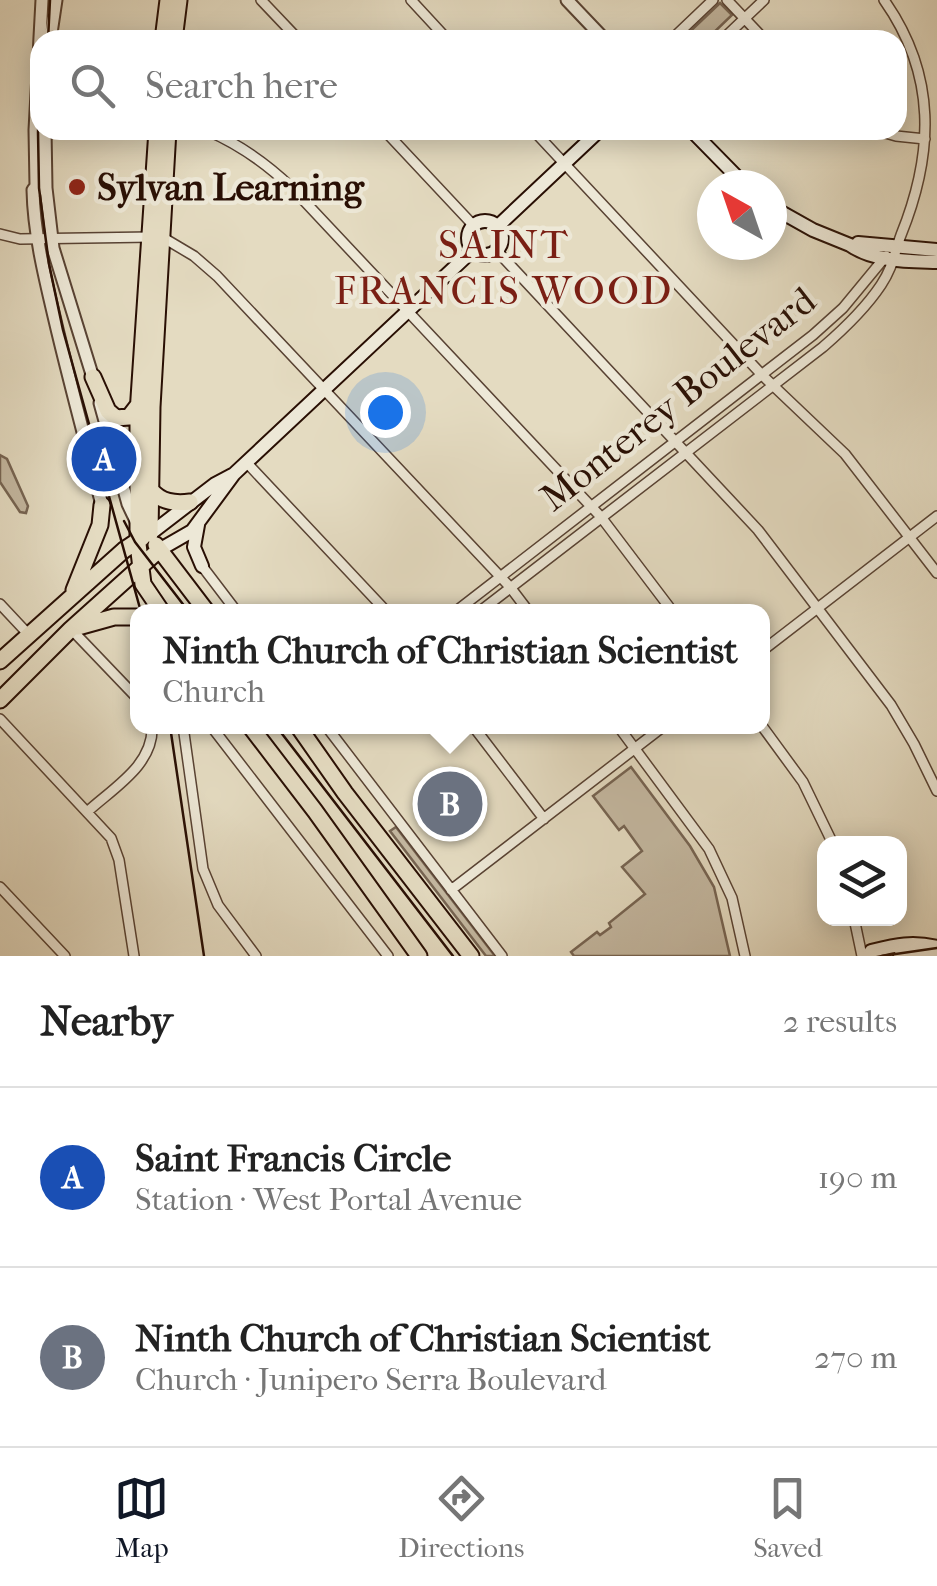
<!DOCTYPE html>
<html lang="en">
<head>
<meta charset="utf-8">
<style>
	:root { --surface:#fff; --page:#f2f2f2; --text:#222; --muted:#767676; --line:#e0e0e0; --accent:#111827 }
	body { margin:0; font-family:"IM FELL French Canon",serif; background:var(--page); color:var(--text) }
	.controls { position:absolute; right:30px; bottom:30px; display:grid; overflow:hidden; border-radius:20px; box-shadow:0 5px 25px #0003 }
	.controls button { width:90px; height:90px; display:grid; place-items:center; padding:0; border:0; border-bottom:2px solid var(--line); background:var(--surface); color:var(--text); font:50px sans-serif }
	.compass { position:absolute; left:697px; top:170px; width:90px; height:90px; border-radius:50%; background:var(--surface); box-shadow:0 5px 25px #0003; rotate:320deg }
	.you { position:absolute; left:385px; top:412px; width:35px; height:35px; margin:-25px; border:8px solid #fff; border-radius:50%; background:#1a73e8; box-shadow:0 0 0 15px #1a73e833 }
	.badge { display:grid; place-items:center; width:65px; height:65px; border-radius:50%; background:var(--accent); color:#fff; font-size:32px; font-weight:700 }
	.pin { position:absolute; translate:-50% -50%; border:5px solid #fff; box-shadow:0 2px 10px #0006 }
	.popup { position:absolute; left:130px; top:604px; width:640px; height:130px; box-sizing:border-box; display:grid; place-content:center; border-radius:20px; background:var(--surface); filter:drop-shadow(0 2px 8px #0005); font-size:32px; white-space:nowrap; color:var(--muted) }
	.popup b { font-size:38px; color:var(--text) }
	.popup::after { content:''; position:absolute; left:50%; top:100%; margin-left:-20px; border:20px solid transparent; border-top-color:var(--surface) }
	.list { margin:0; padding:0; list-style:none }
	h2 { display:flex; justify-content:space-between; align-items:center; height:130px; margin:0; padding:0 40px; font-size:42px }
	h2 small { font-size:32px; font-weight:400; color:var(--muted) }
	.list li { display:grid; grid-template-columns:65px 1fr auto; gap:30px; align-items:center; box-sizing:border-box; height:180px; padding:0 40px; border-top:2px solid var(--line) }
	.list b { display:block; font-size:38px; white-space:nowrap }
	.list p { margin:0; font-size:32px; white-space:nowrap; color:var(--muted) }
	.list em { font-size:32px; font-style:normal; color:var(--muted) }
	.icon { flex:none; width:55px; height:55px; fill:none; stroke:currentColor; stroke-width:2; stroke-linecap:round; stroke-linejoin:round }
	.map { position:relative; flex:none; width:937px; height:956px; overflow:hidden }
	.search { position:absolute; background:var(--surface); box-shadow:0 5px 25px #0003; left:30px; right:30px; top:30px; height:110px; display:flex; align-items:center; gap:25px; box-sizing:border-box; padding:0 35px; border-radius:30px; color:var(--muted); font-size:38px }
	.sheet { height:490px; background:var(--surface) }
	nav { display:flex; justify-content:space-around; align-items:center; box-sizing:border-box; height:140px; border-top:2px solid var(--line); background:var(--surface); font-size:28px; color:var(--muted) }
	nav a { display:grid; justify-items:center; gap:5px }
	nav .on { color:var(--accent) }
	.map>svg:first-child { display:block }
	.green { fill:#c4b8a1; stroke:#766452; stroke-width:2.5 }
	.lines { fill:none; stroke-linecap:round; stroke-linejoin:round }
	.minor-casing { stroke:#584233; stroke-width:12 }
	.tertiary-casing { stroke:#584233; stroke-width:15 }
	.secondary-casing { stroke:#290f04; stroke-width:16 }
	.primary-casing { stroke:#290f04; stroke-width:19 }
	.minor { stroke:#ede8d7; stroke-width:9 }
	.tertiary { stroke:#ede8d7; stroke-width:11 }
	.secondary { stroke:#ede8d7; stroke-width:12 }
	.primary { stroke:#e4dbc1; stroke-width:15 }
	.tram { stroke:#290f04; stroke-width:2.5 }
	.poi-dot { fill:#8f2418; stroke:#ede8d7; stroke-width:4 }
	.labels { text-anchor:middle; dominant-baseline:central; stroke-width:9; stroke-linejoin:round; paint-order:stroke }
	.poi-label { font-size:38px; font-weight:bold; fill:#290f04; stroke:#ede8d7; text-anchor:start }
	.street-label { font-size:38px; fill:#290f04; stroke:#ede8d7 }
	.neighbourhood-label { font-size:40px; letter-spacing:2.5px; fill:#7a1f14; stroke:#ede8d7 }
</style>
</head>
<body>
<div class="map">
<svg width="937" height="956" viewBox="0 0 937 956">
	<rect width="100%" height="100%" fill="#e4dbc1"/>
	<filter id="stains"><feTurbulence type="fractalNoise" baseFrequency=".002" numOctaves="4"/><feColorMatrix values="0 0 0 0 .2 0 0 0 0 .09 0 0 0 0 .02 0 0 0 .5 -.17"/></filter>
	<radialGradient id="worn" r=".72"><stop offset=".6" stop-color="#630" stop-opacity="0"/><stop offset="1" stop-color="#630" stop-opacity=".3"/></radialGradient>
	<!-- green -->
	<path class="green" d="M720,3L732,15L706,40H681Z
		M0,455L7,459L28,506L26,513L20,512L0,482Z
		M631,767L690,846L714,887L730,956H574L571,952L597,932L600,935L611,927L609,923L645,894L622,867L642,851L624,826L619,830L593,796Z
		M396,827L495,956H486L390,831Z"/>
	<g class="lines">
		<!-- minor casing -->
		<g class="minor-casing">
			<path id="minor" d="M261,0L299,40
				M411,0L448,40
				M727,0L765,40
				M671,40L713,0
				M722,40L764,0
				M206,130C239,144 266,163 292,188L601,517L673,612
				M384,130L473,225
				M533,130L762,375L845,454L937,573
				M875,130L896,136L925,139
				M0,234L20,239L151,237
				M162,237L194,256L217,276L510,587L529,612
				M497,251L758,530L891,705L914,744L937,791
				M247,463L387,612
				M202,566L237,612
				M0,604L29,635
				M455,612L813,335L843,308L886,256
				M479,612L823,347C845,328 865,309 881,285C893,267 894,254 901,235C934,153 937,75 884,0
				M71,629L138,699
				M762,651L937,516
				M0,719L111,838L119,860L134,956
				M183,726L203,869L218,905L256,956
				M211,726L388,956
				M326,726L502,956
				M473,726L544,819
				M618,726L709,849L732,898L745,956
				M762,726L803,782L833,844
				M87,812C113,788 154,765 152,726
				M0,887L65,956
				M451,890L664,726
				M854,918L862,956"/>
		</g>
		<!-- tertiary casing -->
		<g class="tertiary-casing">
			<path id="tertiary" d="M567,0L605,40
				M50,40L56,0
				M45,130L46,188L53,248L94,381
				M36,186L33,190C34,238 47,286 58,333C72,391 87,447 102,505
				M38,190L36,186L35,130L42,0
				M100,403L128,504L137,523"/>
		</g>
		<!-- secondary casing -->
		<g class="secondary-casing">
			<path id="secondary" d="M691,130L745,185
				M772,207L813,230L850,245C874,262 909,261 937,262
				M468 238a17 17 0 1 1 34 0a17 17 0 1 1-34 0Z
				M498,226L600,130
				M858,243L937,250
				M198,525L194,547L202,566
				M150,534L215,484L232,475
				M159,550L192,531L234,474L473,250
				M868,956L871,951C896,945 912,941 937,947
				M900,956L935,951"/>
		</g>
		<!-- primary casing -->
		<g class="primary-casing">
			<path id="primary" d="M163,40L168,0
				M174,40L179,0
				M157,130L138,413V544L143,584L162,612
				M93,377L108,411L116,418L129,417L139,404
				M151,490C161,502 174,504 190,502
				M150,534L152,407L168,130
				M156,545L207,612
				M74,590L100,525L102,505
				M78,627L114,617H138
				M0,661L124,550L142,538
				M0,700L71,629L159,550
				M250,726L315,811L419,956
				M298,726L345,793L471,956"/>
		</g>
		<!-- minor -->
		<use href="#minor" class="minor"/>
		<!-- tertiary -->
		<use href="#tertiary" class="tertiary"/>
		<!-- secondary -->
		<use href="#secondary" class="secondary"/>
		<!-- primary -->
		<use href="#primary" class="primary"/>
		<!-- tram -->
		<path class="tram" d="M48,40L50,0
			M40,82L38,132L39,188L49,264L63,330L141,612
			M124,521L135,542L189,612
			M170,726L204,956
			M276,726L453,956
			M882,956L937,948"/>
	</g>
	<!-- markers -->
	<circle class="poi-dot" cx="77" cy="187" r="10"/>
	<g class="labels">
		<!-- poi labels -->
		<g class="poi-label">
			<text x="97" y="187">Sylvan Learning</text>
		</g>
		<!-- street labels -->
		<g class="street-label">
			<text transform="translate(678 399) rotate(-38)">Monterey Boulevard</text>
		</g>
		<!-- neighbourhood labels -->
		<g class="neighbourhood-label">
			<text x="504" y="245">SAINT<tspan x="504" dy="46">FRANCIS WOOD</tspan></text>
		</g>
	</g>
	<rect width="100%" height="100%" filter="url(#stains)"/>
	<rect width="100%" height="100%" fill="url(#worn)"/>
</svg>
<div class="controls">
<button><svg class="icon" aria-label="layers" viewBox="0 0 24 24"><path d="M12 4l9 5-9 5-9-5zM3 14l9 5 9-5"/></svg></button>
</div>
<svg class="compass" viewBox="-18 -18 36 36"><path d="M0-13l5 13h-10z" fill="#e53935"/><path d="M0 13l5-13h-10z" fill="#767676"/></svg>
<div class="you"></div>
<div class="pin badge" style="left:104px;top:459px;background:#1a4fb4">A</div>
<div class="pin badge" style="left:450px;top:804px;background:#6b7280">B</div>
<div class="popup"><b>Ninth Church of Christian Scientist</b>Church</div>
<div class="search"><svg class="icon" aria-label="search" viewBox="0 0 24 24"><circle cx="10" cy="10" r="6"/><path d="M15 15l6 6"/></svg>Search here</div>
</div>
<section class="sheet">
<h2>Nearby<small>2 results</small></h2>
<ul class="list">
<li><span class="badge" style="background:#1a4fb4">A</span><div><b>Saint Francis Circle</b><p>Station · West Portal Avenue</p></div><em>190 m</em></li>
<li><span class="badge" style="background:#6b7280">B</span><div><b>Ninth Church of Christian Scientist</b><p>Church · Junipero Serra Boulevard</p></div><em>270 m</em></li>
</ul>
</section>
<nav>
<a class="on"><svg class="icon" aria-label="map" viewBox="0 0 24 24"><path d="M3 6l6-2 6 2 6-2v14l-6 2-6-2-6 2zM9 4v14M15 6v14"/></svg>Map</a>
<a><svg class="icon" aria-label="directions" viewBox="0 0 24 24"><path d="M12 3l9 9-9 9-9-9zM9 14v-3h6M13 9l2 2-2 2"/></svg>Directions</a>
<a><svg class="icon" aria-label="saved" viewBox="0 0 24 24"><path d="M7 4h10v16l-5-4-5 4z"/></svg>Saved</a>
</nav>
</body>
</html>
